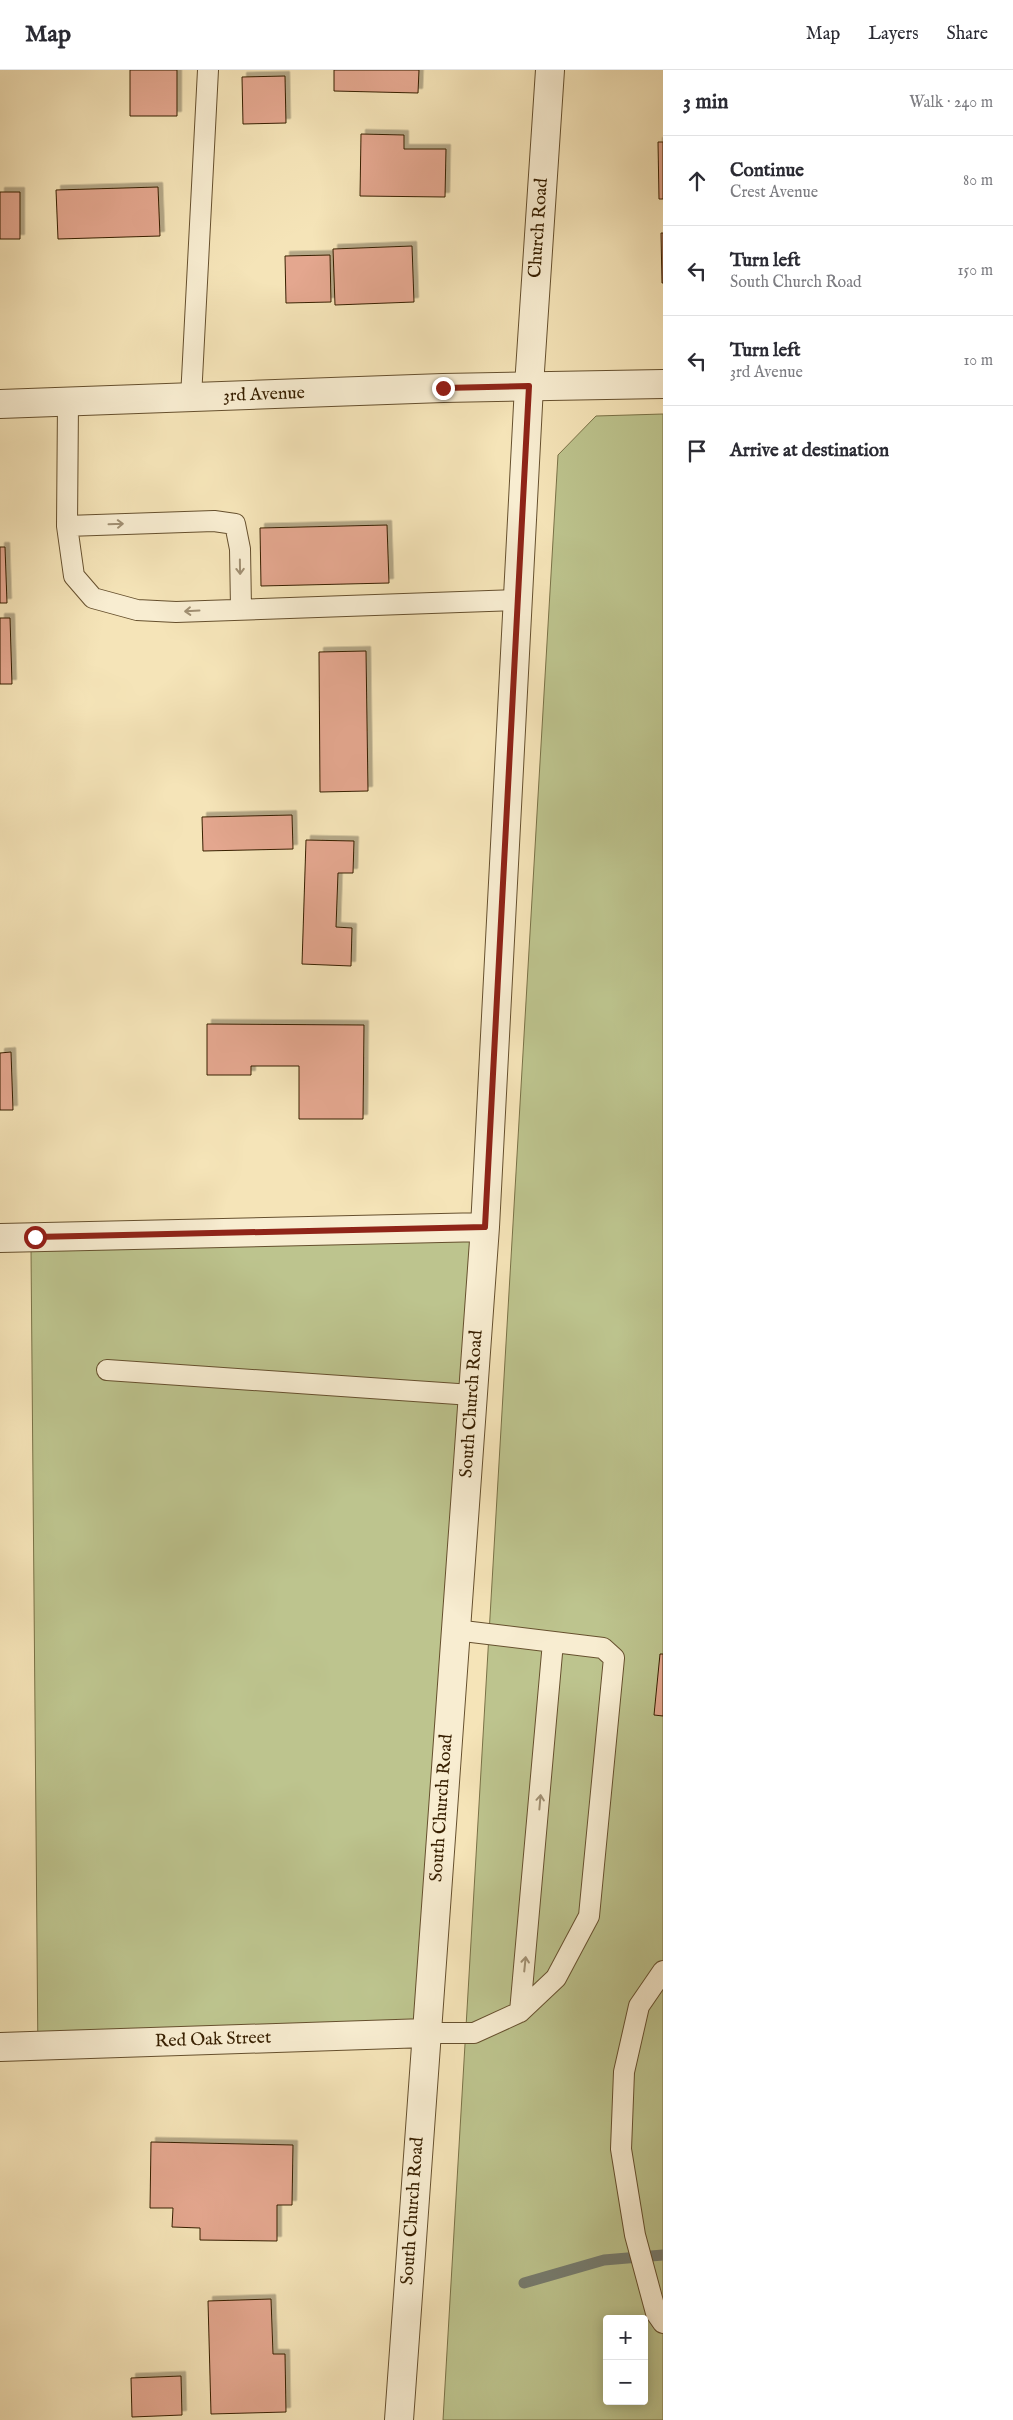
<!DOCTYPE html>
<html lang="en">
<head>
<meta charset="utf-8">
<style>
	:root { --surface:#fff; --page:#f2f2f3; --text:#2b2b33; --muted:#7c7c81; --line:#e1e1e2 }
	body { margin:0; font-family:"IM FELL English",serif; background:var(--page); color:var(--text) }
	.controls { position:absolute; right:15px; bottom:15px; display:grid; overflow:hidden; border-radius:5px; box-shadow:0 2px 12px #0003 }
	.controls button { width:45px; height:45px; display:grid; place-items:center; padding:0; border:0; border-bottom:1px solid var(--line); background:var(--surface); color:var(--text); font:25px sans-serif }
	.stop { position:absolute; width:15px; height:15px; margin:-11px; border:4px solid #8f2418; border-radius:50%; background:#fff }
	.stop.end { background:#8f2418; border-color:#fff; box-shadow:0 1px 5px #0008 }
	.list { margin:0; padding:0; list-style:none }
	h2 { display:flex; justify-content:space-between; align-items:center; height:65px; margin:0; padding:0 20px; font-size:21px }
	h2 small { font-size:16px; font-weight:400; color:var(--muted) }
	.list li { display:grid; grid-template-columns:32px 1fr auto; gap:15px; align-items:center; box-sizing:border-box; height:90px; padding:0 20px; border-top:1px solid var(--line) }
	.list b { display:block; font-size:19px; white-space:nowrap }
	.list p { margin:0; font-size:16px; white-space:nowrap; color:var(--muted) }
	.list em { font-size:16px; font-style:normal; color:var(--muted) }
	.icon { flex:none; width:28px; height:28px; fill:none; stroke:currentColor; stroke-width:2; stroke-linecap:round; stroke-linejoin:round }
	.map { position:relative; flex:none; width:663px; height:2350px; overflow:hidden }
	header { display:flex; align-items:center; gap:30px; box-sizing:border-box; height:70px; padding:0 25px; background:var(--surface); border-bottom:1px solid var(--line) }
	header strong { font-size:24px }
	nav { display:flex; gap:28px; margin-inline-start:auto; font-size:18px }
	main { display:flex }
	aside { flex:1; background:var(--surface) }
	.map>svg:first-child { display:block }
	.green { fill:#bdc48e; stroke:#7a7247; fill-rule:evenodd }
	.lines { fill:none; stroke-linecap:round; stroke-linejoin:round }
	.stream { stroke:#777d70; stroke-width:11 }
	.building { fill:#e4a78f; stroke:#371f00; filter:url(#shadow) }
	.service-casing { stroke:#66502e; stroke-width:22 }
	.minor-casing { stroke:#66502e; stroke-width:30 }
	.tertiary-casing { stroke:#66502e; stroke-width:30 }
	.service { stroke:#f8edd1; stroke-width:20 }
	.minor { stroke:#f8edd1; stroke-width:28 }
	.tertiary { stroke:#f8edd1; stroke-width:28 }
	.oneway { stroke:#a19073 }
	.route { stroke:#8f2418; stroke-width:6 }
	.labels { text-anchor:middle; dominant-baseline:central; stroke-width:4; stroke-linejoin:round; paint-order:stroke }
	.street-label { font-size:18px; fill:#371f00; stroke:#f8edd1 }
</style>
</head>
<body>
<header>
<strong>Map</strong>
<nav><a>Map</a><a>Layers</a><a>Share</a></nav>
</header>
<main>
<div class="map">
<svg width="663" height="2350" viewBox="0 0 663 2350">
	<defs>
		<filter id="shadow"><feDropShadow dx="4.5" dy="-4.5" stdDeviation="0" flood-color="#0004"/></filter>
	</defs>
	<rect width="100%" height="100%" fill="#f5e4b8"/>
	<filter id="stains"><feTurbulence type="fractalNoise" baseFrequency=".004" numOctaves="4"/><feColorMatrix values="0 0 0 0 .2 0 0 0 0 .09 0 0 0 0 .02 0 0 0 .5 -.17"/></filter>
	<radialGradient id="worn" r=".72"><stop offset=".6" stop-color="#630" stop-opacity="0"/><stop offset="1" stop-color="#630" stop-opacity=".3"/></radialGradient>
	<!-- green -->
	<path class="green" d="M663,344V2350H443L558,385L596,346ZM607,2249H644V2331H607Z
		M475,1165L416,1975L38,1989L31,1179Z"/>
	<g class="lines">
		<!-- stream -->
		<path class="stream" d="M524,2213L604,2190L663,2185"/>
	</g>
	<!-- building -->
	<path class="building" d="M130,0H177V46H130Z
		M334,0H419L418,23L334,21Z
		M285,6L286,53L243,54L242,7Z
		M361,64L404,65V79H446L445,127L360,126Z
		M658,72H663V129H659Z
		M158,117L160,166L58,169L56,120Z
		M0,122H20V169H0Z
		M661,163H663V213H662Z
		M412,176L414,232L335,235L333,179Z
		M330,185L331,232L286,233L285,186Z
		M387,455L389,513L261,516L260,458Z
		M0,477H5L7,533H0Z
		M0,548H10L12,614H0Z
		M366,581L368,721L320,722L319,582Z
		M292,745L293,779L203,781L202,747Z
		M306,770L354,771L353,803H338L336,857L352,858L351,896L302,894Z
		M207,954L364,955L363,1049H299V996H251V1005H207Z
		M11,982L13,1040H0V983Z
		M660,1584H663V1646L654,1645Z
		M151,2072L293,2075L292,2135H277V2171L200,2170V2158L172,2157L173,2138H150Z
		M271,2229L273,2284H285L286,2342L211,2344L208,2231Z
		M181,2306L182,2345L132,2347L131,2308Z"/>
	<g class="lines">
		<!-- service casing -->
		<g class="service-casing">
			<path id="service" d="M191,328L208,0
				M68,332L67,456L74,506L93,528L137,540L176,542L518,530
				M67,456L214,451L235,454L240,479L241,538
				M107,1300L472,1325
				M663,1901L639,1936L624,2002L621,2079L635,2165L656,2243L663,2253
				M520,1942L553,1572
				M426,1963H474L520,1942L556,1908L589,1846L614,1588L603,1578L455,1560"/>
		</g>
		<!-- minor casing -->
		<g class="minor-casing">
			<path id="minor" d="M0,1168L485,1157
				M0,1977L426,1963
				M399,2350L485,1157L529,316L550,0"/>
		</g>
		<!-- tertiary casing -->
		<g class="tertiary-casing">
			<path id="tertiary" d="M0,334L443,318L663,314"/>
		</g>
		<!-- service -->
		<use href="#service" class="service"/>
		<!-- minor -->
		<use href="#minor" class="minor"/>
		<!-- tertiary -->
		<use href="#tertiary" class="tertiary"/>
	</g>
	<!-- one-way arrows -->
	<defs><path id="oneway-shaft" d="M-6 0H5M1.5-3L5.5 0L1.5 3" fill="none" stroke-width="1.6" stroke-linecap="round" stroke-linejoin="round" transform="scale(1.25)"/></defs>
	<g class="oneway">
		<use href="#oneway-shaft" transform="translate(116 454) rotate(-2)"/>
		<use href="#oneway-shaft" transform="translate(240 497) rotate(89)"/>
		<use href="#oneway-shaft" transform="translate(192 541) rotate(177)"/>
		<use href="#oneway-shaft" transform="translate(540 1732) rotate(-85)"/>
		<use href="#oneway-shaft" transform="translate(525 1894) rotate(-84)"/>
	</g>
	<g class="lines">
		<!-- route -->
		<path class="route" d="M35,1167L485,1157L529,316L443,318"/>
	</g>
	<g class="labels">
		<!-- street labels -->
		<g class="street-label">
			<text transform="translate(539 158) rotate(-86)">Church Road</text>
			<text transform="translate(264 325) rotate(-2)">3rd Avenue</text>
			<text transform="translate(472 1334) rotate(-86)">South Church Road</text>
			<text transform="translate(442 1738) rotate(-86)">South Church Road</text>
			<text transform="translate(213 1970) rotate(-2)">Red Oak Street</text>
			<text transform="translate(413 2141) rotate(-86)">South Church Road</text>
		</g>
	</g>
	<rect width="100%" height="100%" filter="url(#stains)"/>
	<rect width="100%" height="100%" fill="url(#worn)"/>
</svg>
<div class="controls">
<button>+</button>
<button>−</button>
</div>
<div class="stop" style="left:35px;top:1167px"></div>
<div class="stop end" style="left:443px;top:318px"></div>
</div>
<aside>
<h2>3 min<small>Walk · 240 m</small></h2>
<ul class="list">
<li><svg class="icon" aria-label="ahead" viewBox="0 0 24 24"><path d="M12 20V5M6 11l6-6 6 6"/></svg><div><b>Continue</b><p>Crest Avenue</p></div><em>80 m</em></li>
<li><svg class="icon" aria-label="left" viewBox="0 0 24 24"><path d="M17 20v-9H6M10 6l-5 5 5 5"/></svg><div><b>Turn left</b><p>South Church Road</p></div><em>150 m</em></li>
<li><svg class="icon" aria-label="left" viewBox="0 0 24 24"><path d="M17 20v-9H6M10 6l-5 5 5 5"/></svg><div><b>Turn left</b><p>3rd Avenue</p></div><em>10 m</em></li>
<li><svg class="icon" aria-label="arrive" viewBox="0 0 24 24"><path d="M6 21V4h12l-3 4 3 4H6"/></svg><div><b>Arrive at destination</b></div></li>
</ul>
</aside>
</main>
</body>
</html>
